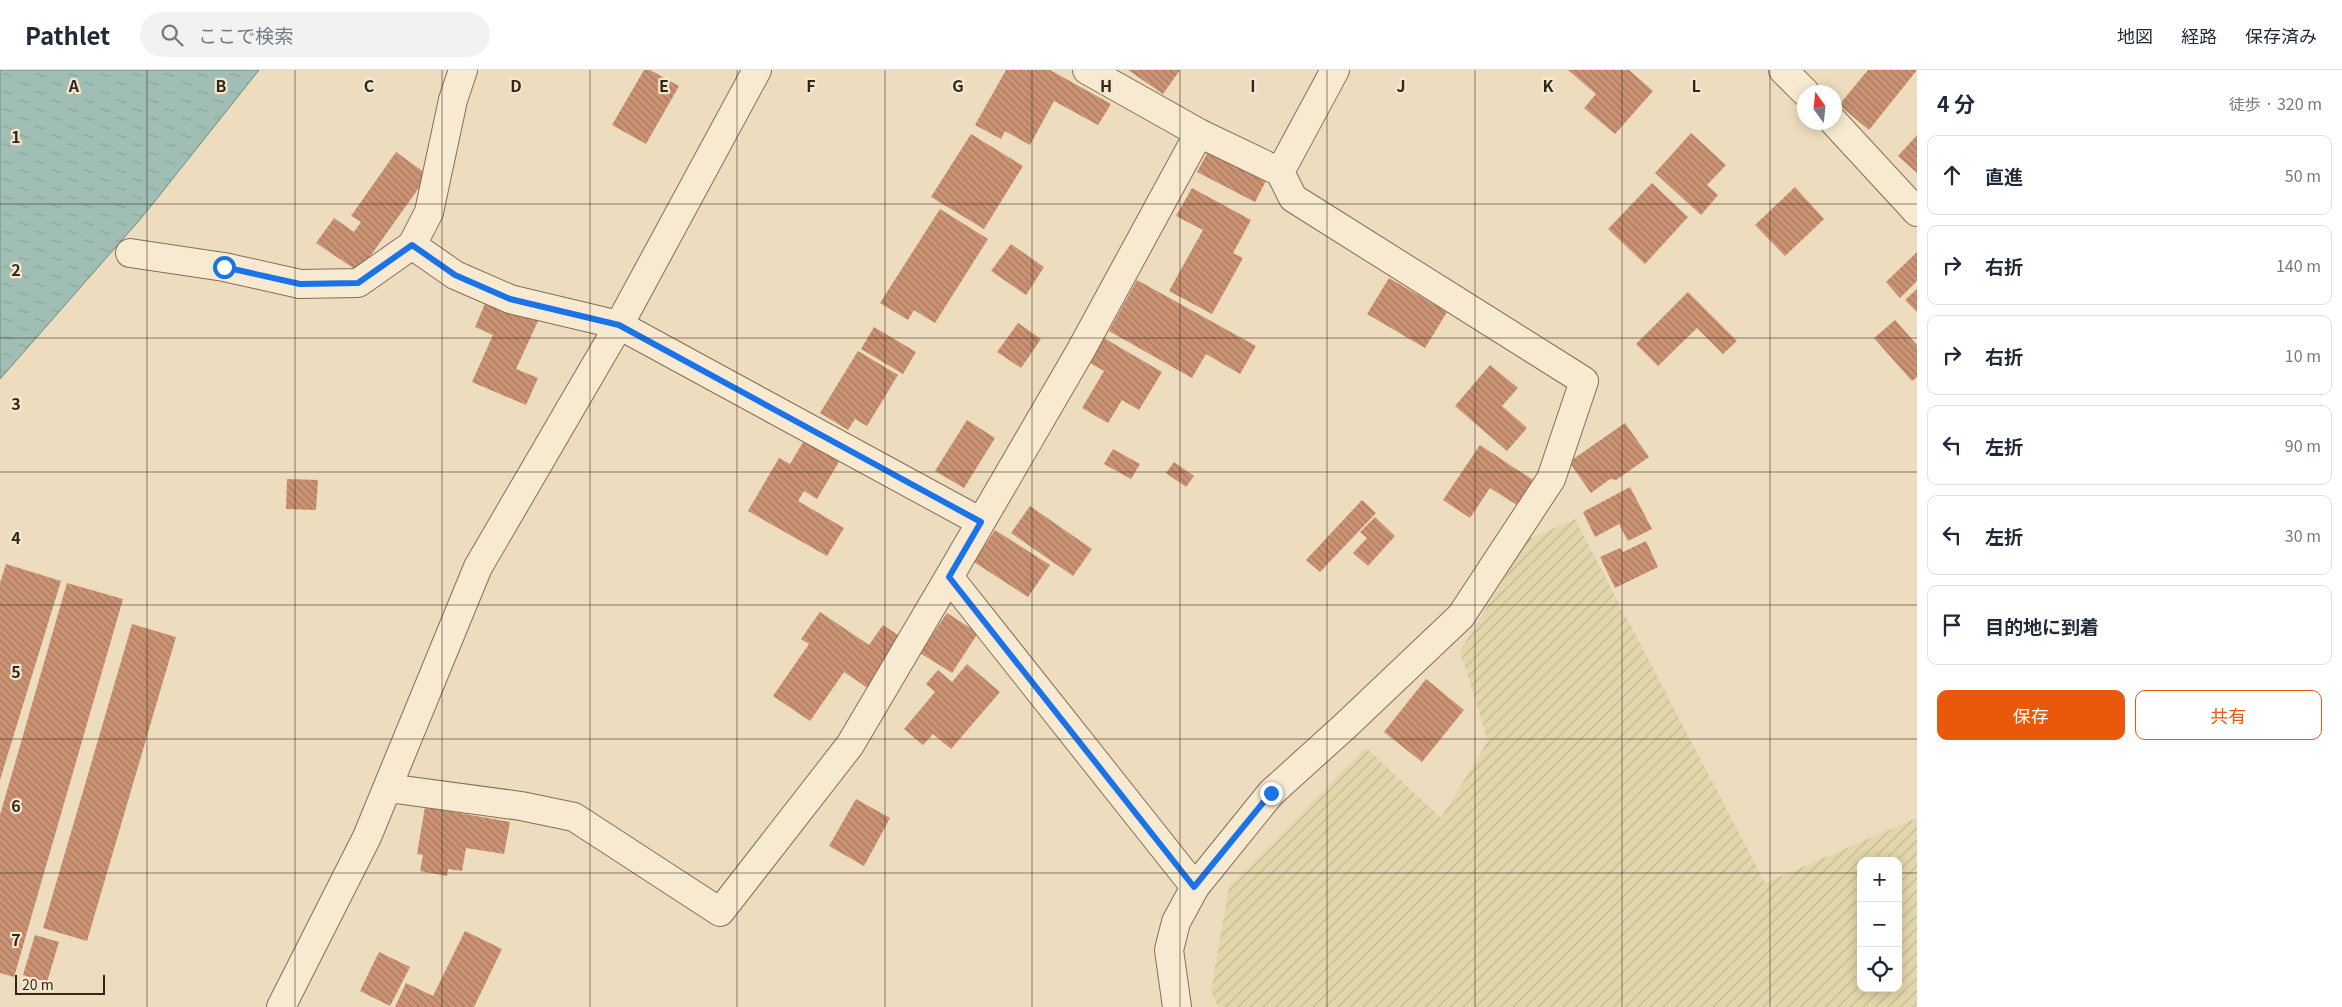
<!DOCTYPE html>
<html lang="ja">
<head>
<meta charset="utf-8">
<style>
	:root { --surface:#fff; --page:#f2f2f3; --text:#1f2937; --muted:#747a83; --line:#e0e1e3; --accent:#ea580c }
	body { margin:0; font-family:Georgia,"Noto Sans JP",serif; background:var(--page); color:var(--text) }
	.controls { position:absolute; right:15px; bottom:15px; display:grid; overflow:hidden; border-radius:10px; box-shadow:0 2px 12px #0003 }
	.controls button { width:45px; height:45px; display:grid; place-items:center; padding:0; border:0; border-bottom:1px solid var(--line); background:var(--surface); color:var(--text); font:25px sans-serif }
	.compass { position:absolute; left:1797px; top:15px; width:45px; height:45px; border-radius:50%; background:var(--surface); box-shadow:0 2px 12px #0003; rotate:345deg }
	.scale { position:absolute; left:15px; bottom:12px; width:90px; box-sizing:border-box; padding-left:5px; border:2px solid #34261b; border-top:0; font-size:14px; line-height:18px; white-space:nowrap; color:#34261b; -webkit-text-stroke:4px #f5e7cd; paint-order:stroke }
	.stop { position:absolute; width:15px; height:15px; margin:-11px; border:4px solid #1a73e8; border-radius:50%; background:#fff }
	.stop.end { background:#1a73e8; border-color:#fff; box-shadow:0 1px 5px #0008 }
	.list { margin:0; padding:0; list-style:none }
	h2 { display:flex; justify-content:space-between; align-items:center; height:65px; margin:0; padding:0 20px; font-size:21px }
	h2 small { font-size:16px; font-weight:400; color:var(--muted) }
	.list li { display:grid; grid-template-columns:32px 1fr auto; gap:15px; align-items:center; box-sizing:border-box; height:80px; margin:0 10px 10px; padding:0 10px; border:1px solid var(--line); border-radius:10px }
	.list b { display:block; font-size:19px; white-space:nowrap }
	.list em { font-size:16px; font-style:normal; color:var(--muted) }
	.actions { display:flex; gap:10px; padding:15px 20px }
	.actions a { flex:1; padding:11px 0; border:1px solid var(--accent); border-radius:10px; text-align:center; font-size:18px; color:var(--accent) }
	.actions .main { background:var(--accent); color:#fff }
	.icon { flex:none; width:28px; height:28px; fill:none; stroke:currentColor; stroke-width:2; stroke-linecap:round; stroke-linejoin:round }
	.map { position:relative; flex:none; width:1917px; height:937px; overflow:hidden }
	header { display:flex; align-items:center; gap:30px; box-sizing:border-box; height:70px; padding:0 25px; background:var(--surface); border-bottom:1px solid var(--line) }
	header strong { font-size:24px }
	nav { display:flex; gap:28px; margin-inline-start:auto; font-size:18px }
	.search { width:350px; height:45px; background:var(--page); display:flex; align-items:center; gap:12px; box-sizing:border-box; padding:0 18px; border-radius:28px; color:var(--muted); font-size:19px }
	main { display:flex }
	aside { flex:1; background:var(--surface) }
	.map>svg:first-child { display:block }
	.farmland { fill:url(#farmland-furrows); fill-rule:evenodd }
	.water { fill:url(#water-ripples); stroke:#698b81 }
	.building { fill:url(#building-back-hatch) }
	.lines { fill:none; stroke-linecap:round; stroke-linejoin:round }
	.minor-casing { stroke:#856d57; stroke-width:30 }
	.tertiary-casing { stroke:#856d57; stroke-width:30 }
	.minor { stroke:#f8ead0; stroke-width:28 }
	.tertiary { stroke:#f8ead0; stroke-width:28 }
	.route { stroke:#1a73e8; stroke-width:6 }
	.grid { fill:none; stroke:#34261b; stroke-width:1; stroke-opacity:0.55 }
	.grid-label { font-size:16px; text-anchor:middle; font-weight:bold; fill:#34261b; stroke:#f5e7cd; stroke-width:4.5; stroke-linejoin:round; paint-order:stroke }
</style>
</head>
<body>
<header>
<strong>Pathlet</strong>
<div class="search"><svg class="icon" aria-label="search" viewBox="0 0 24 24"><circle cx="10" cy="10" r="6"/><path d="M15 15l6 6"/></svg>ここで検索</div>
<nav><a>地図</a><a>経路</a><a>保存済み</a></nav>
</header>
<main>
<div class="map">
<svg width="1917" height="937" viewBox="0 0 1917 937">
	<defs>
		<pattern id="farmland-furrows" width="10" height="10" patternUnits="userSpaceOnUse" patternTransform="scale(1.25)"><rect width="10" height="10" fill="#e2d6ab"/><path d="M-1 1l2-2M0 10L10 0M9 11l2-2" fill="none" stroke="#c2b893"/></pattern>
		<pattern id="water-ripples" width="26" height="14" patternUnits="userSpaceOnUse" patternTransform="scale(1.25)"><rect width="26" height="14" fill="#a1beb4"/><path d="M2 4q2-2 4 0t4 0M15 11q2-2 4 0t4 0" fill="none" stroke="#8ba39a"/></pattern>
		<pattern id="building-back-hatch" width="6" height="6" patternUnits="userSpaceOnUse" patternTransform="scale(1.25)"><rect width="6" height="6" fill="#cb9373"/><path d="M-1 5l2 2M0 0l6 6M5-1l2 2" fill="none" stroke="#a6785e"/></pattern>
	</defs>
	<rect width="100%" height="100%" fill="#eddcbd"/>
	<!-- farmland -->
	<path class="farmland" d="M1575,449L1765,813L1917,748V937H1218L1211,921L1229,817L1366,678L1441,748L1488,671L1460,581L1528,470ZM1861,791H1898V918H1861Z"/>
	<!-- water -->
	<path class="water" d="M0,0H259L143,146L0,309Z"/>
	<!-- building -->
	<path class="building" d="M644,0H650L679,16L646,74L612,55Z
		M1006,0H1050L1111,34L1098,55L1054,31L1030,75L1005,61L1001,69L975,55Z
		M1128,0H1180L1163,24Z
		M1568,0H1629L1653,21L1615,64L1584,38L1596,24Z
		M1868,0H1917L1869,60L1839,35Z
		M1691,63L1726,95L1707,115L1718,125L1701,145L1655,103Z
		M971,64L1023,96L984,159L931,127Z
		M1917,65V103L1898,86Z
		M1212,74L1270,103L1255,132L1197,102Z
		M396,82L428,105L359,202L316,173L334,148L354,162L361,152L351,146Z
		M1652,113L1688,147L1645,194L1608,159Z
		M1795,117L1824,149L1785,186L1755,155Z
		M1192,118L1251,150L1233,183L1243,188L1212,244L1169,221L1203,160L1176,146Z
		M940,139L988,169L935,253L914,240L908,250L880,233Z
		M1011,174L1044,197L1026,225L991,201Z
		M1917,182V211L1900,228L1886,212Z
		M1389,208L1447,242L1425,278L1367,244Z
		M1137,210L1256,276L1240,304L1206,284L1192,308L1109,261Z
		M1917,219V242L1905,230Z
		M1688,222L1737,271L1723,284L1697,258L1658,296L1636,274Z
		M487,229L538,251L516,299L538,308L526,335L472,312L493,265L475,257Z
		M1895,250L1917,275V307L1912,311L1874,268Z
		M1018,253L1041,269L1021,298L997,282Z
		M874,257L916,282L903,304L861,279Z
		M1104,268L1162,302L1139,340L1122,330L1108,353L1082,338L1104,301L1090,293Z
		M858,281L898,305L867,356L855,349L848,360L820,343Z
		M1490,295L1518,318L1502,336L1527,358L1507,381L1455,336Z
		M967,350L995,368L964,418L935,401Z
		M1625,353L1649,387L1616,410L1610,409L1591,423L1569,392Z
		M805,369L840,390L817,429L804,421L798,431L844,458L827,486L748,441L779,388L790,394Z
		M1480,375L1536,412L1520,437L1490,418L1470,448L1443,430Z
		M1113,379L1140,394L1131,409L1104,394Z
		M1174,392L1194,406L1186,417L1166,403Z
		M287,409L318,410L316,440L286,439Z
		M1630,417L1652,459L1628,471L1619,454L1595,467L1583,442Z
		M1362,430L1376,443L1320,502L1306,490Z
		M1030,436L1092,479L1073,506L1011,463Z
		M1375,447L1395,466L1368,496L1353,483L1367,468L1360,462Z
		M995,460L1050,495L1028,527L974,492Z
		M1646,471L1658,497L1615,518L1600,487L1620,478L1623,482Z
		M6,494L61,511L0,710V513Z
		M67,513L123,529L14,907L0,903V745Z
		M820,542L869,575L883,555L907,571L872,621L844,602L810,651L773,626L809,574L801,569Z
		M947,543L978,563L952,603L920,583Z
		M132,554L176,567L87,871L43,858Z
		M967,594L1000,622L951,679L933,664L923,675L904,659L935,622L926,614L938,600L952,612Z
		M1426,609L1464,640L1422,692L1384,662Z
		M856,729L890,748L864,796L829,776Z
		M425,737L510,752L504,784L466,778L462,801L448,799L447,806L420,801L423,785L417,784Z
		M465,861L502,879L474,937H395L406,913L433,926Z
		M35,865L59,872L47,912L23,905Z
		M379,882L410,897L390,936L360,921Z"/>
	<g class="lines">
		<!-- minor casing -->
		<g class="minor-casing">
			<path id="minor" d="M1087,0L1199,63L1280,102L1293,128L1584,311L1551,409L1461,546L1344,657L1271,723L1195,817L1176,852L1169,880L1177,937
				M1280,102L1335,0
				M412,175L455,205L510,229L619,255L981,452
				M130,183L224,197L300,214L358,213L412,175L429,142L453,30L463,0
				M388,718L521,736L574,747L720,842L850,675L949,507
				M1195,817L949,507L1081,280L1199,63
				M281,937L367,767L478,497L619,255L757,0"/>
		</g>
		<!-- tertiary casing -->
		<g class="tertiary-casing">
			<path id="tertiary" d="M1783,0L1805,22
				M1834,52L1917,142"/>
		</g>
		<!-- minor -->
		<use href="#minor" class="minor"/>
		<!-- tertiary -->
		<use href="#tertiary" class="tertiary"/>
	</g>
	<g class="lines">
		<!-- route -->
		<path class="route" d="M224,197L300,214L358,213L412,175L455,205L510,229L619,255L981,452L949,507L1194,817L1271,723"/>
	</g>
	<!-- grid -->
	<path class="grid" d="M147,0V937M295,0V937M442,0V937M590,0V937M737,0V937M885,0V937M1032,0V937M1180,0V937M1327,0V937M1475,0V937M1622,0V937M1770,0V937M0,134H1917M0,268H1917M0,402H1917M0,535H1917M0,669H1917M0,803H1861M1898,803H1917"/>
	<g class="grid-label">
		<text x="74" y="22">A</text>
		<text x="221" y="22">B</text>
		<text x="369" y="22">C</text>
		<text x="516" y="22">D</text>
		<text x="664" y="22">E</text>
		<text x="811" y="22">F</text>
		<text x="958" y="22">G</text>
		<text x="1106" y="22">H</text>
		<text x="1253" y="22">I</text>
		<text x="1401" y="22">J</text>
		<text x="1548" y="22">K</text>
		<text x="1696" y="22">L</text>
		<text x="16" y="73">1</text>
		<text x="16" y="206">2</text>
		<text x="16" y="340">3</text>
		<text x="16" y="474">4</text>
		<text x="16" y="608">5</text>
		<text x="16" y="742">6</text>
		<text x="16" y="876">7</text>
	</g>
</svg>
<div class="controls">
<button>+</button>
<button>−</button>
<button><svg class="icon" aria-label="locate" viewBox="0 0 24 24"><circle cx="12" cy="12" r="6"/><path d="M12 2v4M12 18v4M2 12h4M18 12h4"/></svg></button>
</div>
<svg class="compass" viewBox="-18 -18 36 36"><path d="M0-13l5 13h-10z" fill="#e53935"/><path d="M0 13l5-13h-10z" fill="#747a83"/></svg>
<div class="scale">20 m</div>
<div class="stop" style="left:224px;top:197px"></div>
<div class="stop end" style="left:1271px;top:723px"></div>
</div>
<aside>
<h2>4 分<small>徒歩 · 320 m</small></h2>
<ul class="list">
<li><svg class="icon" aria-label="ahead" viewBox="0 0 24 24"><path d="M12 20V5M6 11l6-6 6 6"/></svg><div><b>直進</b></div><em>50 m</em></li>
<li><svg class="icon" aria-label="right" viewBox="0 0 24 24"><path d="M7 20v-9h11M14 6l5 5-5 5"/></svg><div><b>右折</b></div><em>140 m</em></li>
<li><svg class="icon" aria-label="right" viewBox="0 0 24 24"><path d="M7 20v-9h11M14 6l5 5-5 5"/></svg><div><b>右折</b></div><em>10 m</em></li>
<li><svg class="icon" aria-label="left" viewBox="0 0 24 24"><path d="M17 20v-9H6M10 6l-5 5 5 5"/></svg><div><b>左折</b></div><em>90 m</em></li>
<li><svg class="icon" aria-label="left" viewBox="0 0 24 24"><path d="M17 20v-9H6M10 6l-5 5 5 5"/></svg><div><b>左折</b></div><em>30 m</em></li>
<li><svg class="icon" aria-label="arrive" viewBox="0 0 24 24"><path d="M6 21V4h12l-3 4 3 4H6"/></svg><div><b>目的地に到着</b></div></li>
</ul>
<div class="actions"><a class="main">保存</a><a>共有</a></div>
</aside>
</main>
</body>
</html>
